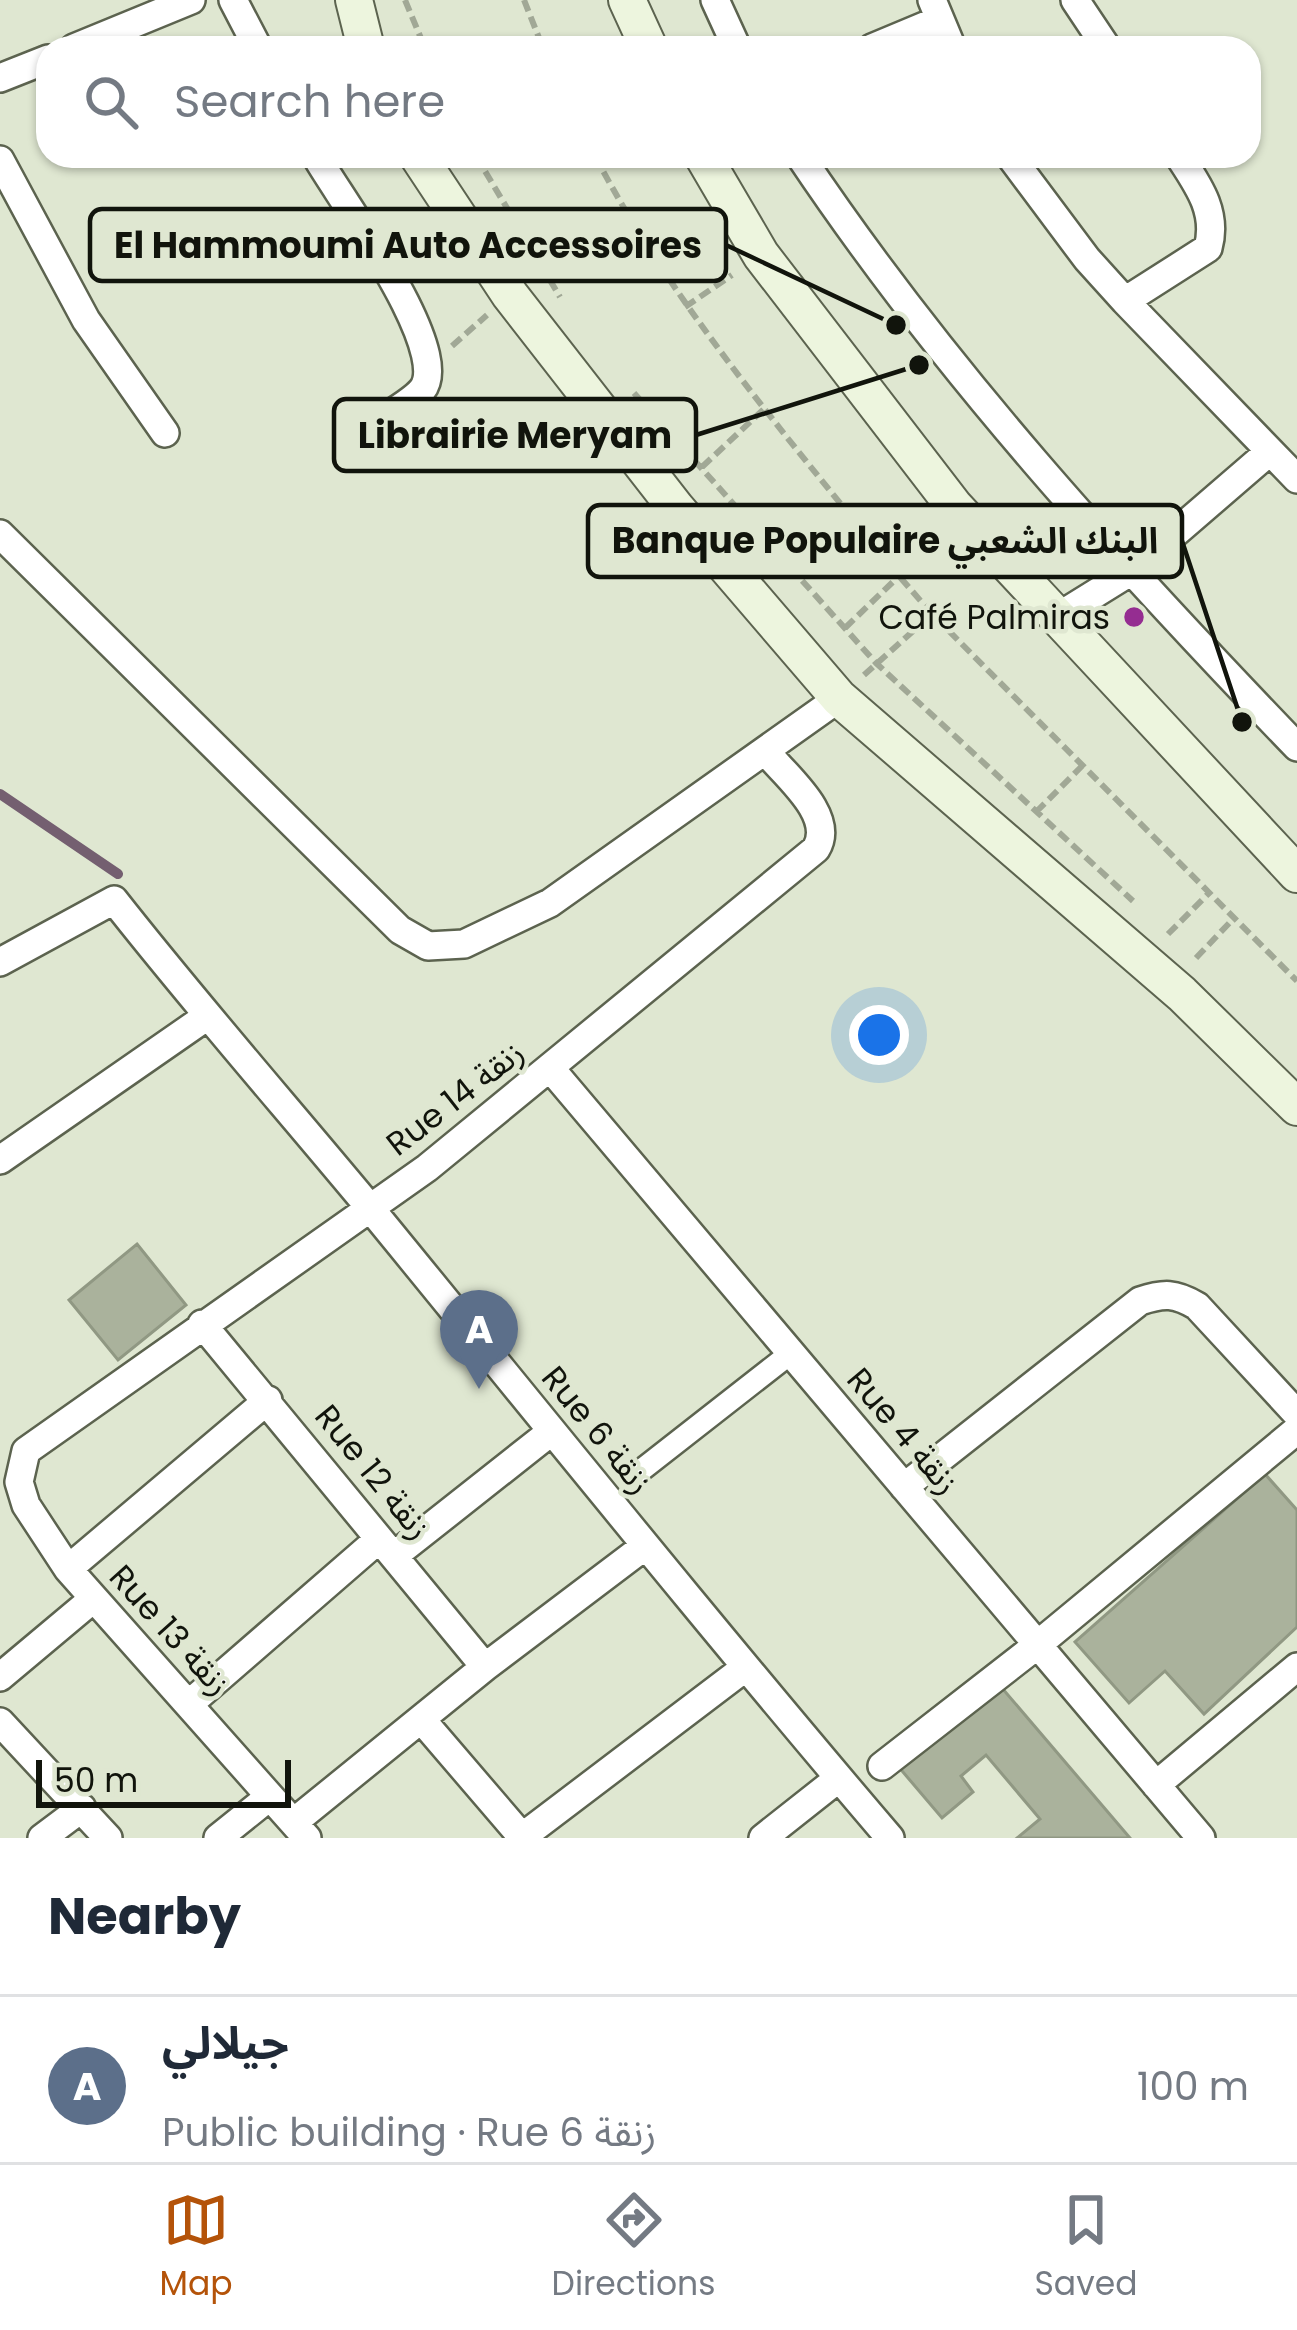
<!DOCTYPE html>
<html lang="en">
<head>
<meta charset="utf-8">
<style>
	:root { --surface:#fff; --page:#f6f6f7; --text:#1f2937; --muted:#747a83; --line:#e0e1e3; --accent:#b45309 }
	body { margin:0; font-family:Poppins,"Noto Sans Arabic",sans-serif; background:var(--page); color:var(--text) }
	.scale { position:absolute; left:36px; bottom:30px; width:255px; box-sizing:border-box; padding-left:12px; border:6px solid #11140c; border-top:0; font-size:33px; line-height:42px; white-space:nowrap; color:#11140c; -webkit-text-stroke:9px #dfe7d1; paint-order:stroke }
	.you { position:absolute; left:879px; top:1035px; width:42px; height:42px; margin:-30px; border:9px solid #fff; border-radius:50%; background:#1a73e8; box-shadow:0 0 0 18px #1a73e833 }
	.badge { display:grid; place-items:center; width:78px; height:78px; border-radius:50%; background:var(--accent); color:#fff; font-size:39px; font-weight:700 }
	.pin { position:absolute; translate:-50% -99px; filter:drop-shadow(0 3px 6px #0008) }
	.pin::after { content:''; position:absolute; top:63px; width:42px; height:36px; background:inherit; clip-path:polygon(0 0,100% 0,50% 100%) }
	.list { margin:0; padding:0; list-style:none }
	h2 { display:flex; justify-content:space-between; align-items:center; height:156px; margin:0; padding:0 48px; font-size:51px }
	h2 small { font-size:39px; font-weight:400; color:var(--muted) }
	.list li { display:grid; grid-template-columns:78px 1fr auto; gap:36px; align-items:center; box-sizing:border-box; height:168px; padding:0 48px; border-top:3px solid var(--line) }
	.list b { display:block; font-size:45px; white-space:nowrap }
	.list p { margin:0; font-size:39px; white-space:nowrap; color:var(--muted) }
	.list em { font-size:39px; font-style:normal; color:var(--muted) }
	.icon { flex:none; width:66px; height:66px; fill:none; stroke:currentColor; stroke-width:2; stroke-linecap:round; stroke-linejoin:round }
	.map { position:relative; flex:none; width:1297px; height:1838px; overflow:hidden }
	.search { position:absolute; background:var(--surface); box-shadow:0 3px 9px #0004; left:36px; right:36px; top:36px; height:132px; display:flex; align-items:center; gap:30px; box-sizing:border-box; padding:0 42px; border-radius:36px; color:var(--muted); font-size:45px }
	.sheet { height:324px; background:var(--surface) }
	nav { display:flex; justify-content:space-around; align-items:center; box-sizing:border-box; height:168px; border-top:3px solid var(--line); background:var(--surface); font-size:33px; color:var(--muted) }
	nav a { display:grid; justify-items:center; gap:6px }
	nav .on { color:var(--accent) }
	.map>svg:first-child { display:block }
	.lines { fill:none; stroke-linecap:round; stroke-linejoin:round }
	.stream { stroke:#745f70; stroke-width:10 }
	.building { fill:#aab29c; stroke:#909883; stroke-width:3 }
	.pedestrian-casing { stroke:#5c634f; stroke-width:26 }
	.minor-casing { stroke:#5c634f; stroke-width:32 }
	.secondary-casing { stroke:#5c634f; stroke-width:40 }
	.path { stroke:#a1a896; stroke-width:6; stroke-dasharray:12 6; stroke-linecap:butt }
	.pedestrian { stroke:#fff; stroke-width:21 }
	.minor { stroke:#fff; stroke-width:27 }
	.secondary { stroke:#edf5de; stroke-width:36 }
	.poi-dot { fill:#952d91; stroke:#dfe7d1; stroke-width:4.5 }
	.labels { text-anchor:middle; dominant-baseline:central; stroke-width:9; stroke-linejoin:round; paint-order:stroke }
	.poi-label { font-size:33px; fill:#11140c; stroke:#dfe7d1; text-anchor:end }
	.street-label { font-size:33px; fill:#11140c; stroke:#dfe7d1 }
	.leader { fill:none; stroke:#11140c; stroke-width:4.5 }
	.callout-dot { fill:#11140c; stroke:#dfe7d1; stroke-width:4.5 }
	.callout { fill:#dfe7d1; stroke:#11140c; stroke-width:4.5 }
	.callout-label { font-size:36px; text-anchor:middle; font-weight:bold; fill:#11140c }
</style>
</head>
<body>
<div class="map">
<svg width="1297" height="1838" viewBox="0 0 1297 1838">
	<rect width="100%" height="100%" fill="#dfe7d1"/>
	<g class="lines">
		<!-- stream -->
		<path class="stream" d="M0,794L118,874"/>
	</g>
	<!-- building -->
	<path class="building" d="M137,1244L186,1305L118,1360L69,1300Z
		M1265,1474L1297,1510V1627L1204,1714L1165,1671L1129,1703L1075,1642Z
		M996,1681L1130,1838H1017L1040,1819L986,1755L961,1776L973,1792L942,1818L897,1765Z"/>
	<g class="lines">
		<!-- pedestrian casing -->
		<g class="pedestrian-casing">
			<path id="pedestrian" d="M635,1475L791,1353"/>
		</g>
		<!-- minor casing -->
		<g class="minor-casing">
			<path id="minor" d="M233,0L258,48
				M715,0L737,48
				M932,0L952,48
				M1075,0L1107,48
				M74,48L191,0
				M872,48L939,20
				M0,78L48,59
				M316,156C339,197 454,351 422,390C411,403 389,414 375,424
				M800,156C944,371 1118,561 1297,747
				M1010,156L1087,259L1125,301L1297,479
				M0,160L86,320L165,433
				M1125,301L1208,248C1218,212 1198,185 1179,156
				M0,534L400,930L428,946L464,944L550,903L839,698
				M1059,616L1130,572L1269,452
				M0,962L114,900C198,1007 288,1109 375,1214C546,1423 715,1633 890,1838
				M551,1069L1201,1838
				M0,1160L206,1017
				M202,1324L485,1667
				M904,1487L1140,1301C1164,1293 1175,1293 1197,1306L1297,1414
				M395,1555L552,1431
				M68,1569L268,1400
				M0,1677L93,1599
				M189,1704L379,1539
				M421,1719L523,1838
				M0,1722L108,1838
				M882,1766L1036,1646L1297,1430
				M1156,1785L1297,1667
				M294,1822L485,1667L645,1546
				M522,1837L746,1667
				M42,1838L82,1808
				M218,1838L269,1797
				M307,1838L68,1569L26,1505L19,1482L26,1451L427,1168L816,849C836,816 786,776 766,752
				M763,1838L839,1778"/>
		</g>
		<!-- secondary casing -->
		<g class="secondary-casing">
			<path id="secondary" d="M354,0L366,48
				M627,0L649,48
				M418,156L510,295L676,508L839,698L1182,994L1297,1107
				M703,156L761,255L954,506L1297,874"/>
		</g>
		<!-- path -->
		<path class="path" d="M405,0L425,48
			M524,0L543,48
			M476,156L560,297
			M595,156C676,310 791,441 899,576L932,614L1297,981
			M685,307L732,275
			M452,346L487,315
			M634,393L876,663L1133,901
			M702,467L765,408
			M845,628L899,576
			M864,675L932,614
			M1036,812L1082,766
			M1168,934L1210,892
			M1196,958L1235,917"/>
		<!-- pedestrian -->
		<use href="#pedestrian" class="pedestrian"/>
		<!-- minor -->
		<use href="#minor" class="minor"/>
		<!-- secondary -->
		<use href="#secondary" class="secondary"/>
	</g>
	<!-- markers -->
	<circle class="poi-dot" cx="1134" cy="617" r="12"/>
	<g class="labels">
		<!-- poi labels -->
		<g class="poi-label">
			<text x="1110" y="617">Café Palmiras</text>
		</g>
		<!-- street labels -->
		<g class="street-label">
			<text transform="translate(455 1098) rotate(-38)">Rue 14 زنقة</text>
			<text transform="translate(597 1430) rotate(51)">Rue 6 زنقة</text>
			<text transform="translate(903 1431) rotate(50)">Rue 4 زنقة</text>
			<text transform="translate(373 1472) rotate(51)">Rue 12 زنقة</text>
			<text transform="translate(170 1630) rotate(48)">Rue 13 زنقة</text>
		</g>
	</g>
	<!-- callouts -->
	<path class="leader" d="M896 325L726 245M919 365L696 435M1242 722L1182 541"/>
	<g class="callout-dot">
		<circle cx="896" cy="325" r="12"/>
		<circle cx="919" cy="365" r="12"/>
		<circle cx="1242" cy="722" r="12"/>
	</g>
	<g class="callout">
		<rect x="90" y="209" width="636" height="72" rx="12"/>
		<rect x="334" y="399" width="362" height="72" rx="12"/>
		<rect x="588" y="505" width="594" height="72" rx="12"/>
	</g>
	<g class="callout-label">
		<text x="408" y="258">El Hammoumi Auto Accessoires</text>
		<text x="515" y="448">Librairie Meryam</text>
		<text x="885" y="553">Banque Populaire البنك الشعبي</text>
	</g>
</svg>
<div class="scale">50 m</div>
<div class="you"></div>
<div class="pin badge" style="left:479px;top:1389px;background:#5c6f8a">A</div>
<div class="search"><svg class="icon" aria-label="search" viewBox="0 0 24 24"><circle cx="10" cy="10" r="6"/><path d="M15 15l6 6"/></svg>Search here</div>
</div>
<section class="sheet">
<h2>Nearby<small></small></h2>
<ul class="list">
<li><span class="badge" style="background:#5c6f8a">A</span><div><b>جيلالي</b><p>Public building · Rue 6 زنقة</p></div><em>100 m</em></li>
</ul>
</section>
<nav>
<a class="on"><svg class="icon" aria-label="map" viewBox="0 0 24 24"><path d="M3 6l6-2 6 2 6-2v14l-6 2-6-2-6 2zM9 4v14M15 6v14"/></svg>Map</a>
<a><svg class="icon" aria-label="directions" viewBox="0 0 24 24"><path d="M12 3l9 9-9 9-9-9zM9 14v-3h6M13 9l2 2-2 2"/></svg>Directions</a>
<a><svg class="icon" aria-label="saved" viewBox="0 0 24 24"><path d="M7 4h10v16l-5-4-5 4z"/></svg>Saved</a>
</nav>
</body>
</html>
